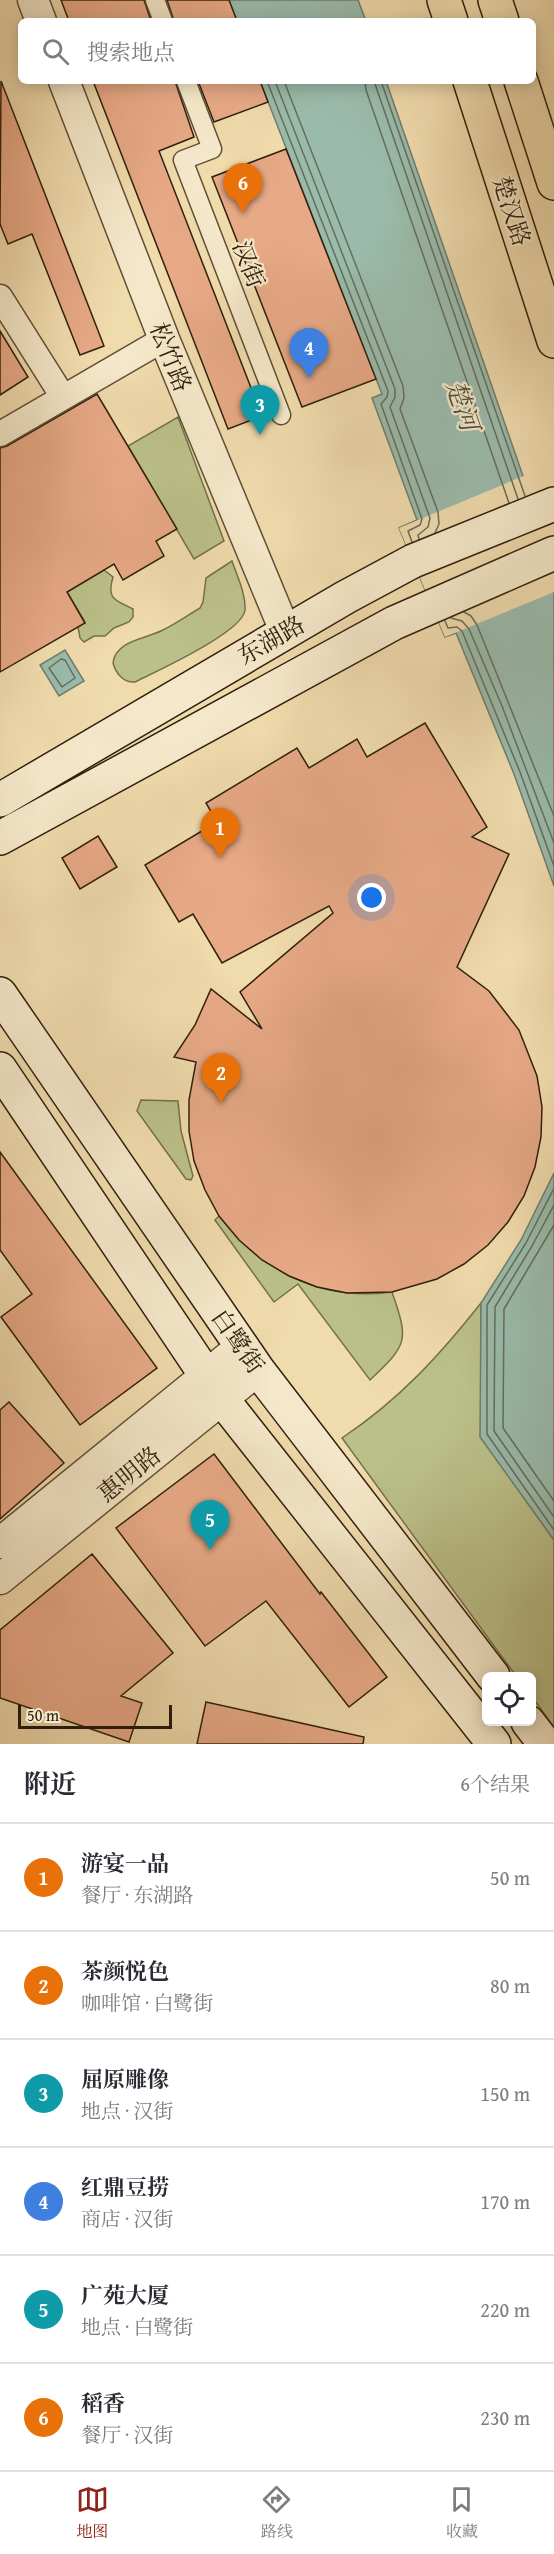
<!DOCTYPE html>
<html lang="zh">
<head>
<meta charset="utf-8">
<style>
	:root { --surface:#fff; --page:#f2f2f3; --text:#2b2b33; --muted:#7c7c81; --line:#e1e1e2; --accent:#8f2418 }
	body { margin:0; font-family:"Gentium Book Plus","Noto Serif SC",serif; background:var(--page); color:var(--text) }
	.controls { position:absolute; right:18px; bottom:18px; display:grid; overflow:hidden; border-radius:9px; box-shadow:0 3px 15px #0003 }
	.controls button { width:54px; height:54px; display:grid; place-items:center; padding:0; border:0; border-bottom:2px solid var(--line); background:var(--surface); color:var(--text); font:30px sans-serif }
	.scale { position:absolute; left:18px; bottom:15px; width:154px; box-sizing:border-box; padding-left:6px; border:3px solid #2f200d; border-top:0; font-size:16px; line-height:21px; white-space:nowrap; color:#2f200d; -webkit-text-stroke:4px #f5e8ca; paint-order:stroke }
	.you { position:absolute; left:372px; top:898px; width:21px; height:21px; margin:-15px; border:4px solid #fff; border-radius:50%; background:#1a73e8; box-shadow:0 0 0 9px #1a73e833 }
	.badge { display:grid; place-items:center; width:39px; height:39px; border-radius:50%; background:var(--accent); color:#fff; font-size:20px; font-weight:700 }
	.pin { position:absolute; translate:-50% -50px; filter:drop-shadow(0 2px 3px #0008) }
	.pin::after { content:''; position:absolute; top:32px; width:21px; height:18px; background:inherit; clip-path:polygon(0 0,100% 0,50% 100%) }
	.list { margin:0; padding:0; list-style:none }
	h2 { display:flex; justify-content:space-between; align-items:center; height:78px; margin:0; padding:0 24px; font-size:26px }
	h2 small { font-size:20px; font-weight:400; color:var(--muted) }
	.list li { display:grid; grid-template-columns:39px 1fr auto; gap:18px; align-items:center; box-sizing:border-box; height:108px; padding:0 24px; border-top:2px solid var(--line) }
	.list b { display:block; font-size:22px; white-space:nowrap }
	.list p { margin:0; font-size:20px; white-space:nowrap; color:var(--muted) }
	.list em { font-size:20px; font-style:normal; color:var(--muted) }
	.icon { flex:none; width:33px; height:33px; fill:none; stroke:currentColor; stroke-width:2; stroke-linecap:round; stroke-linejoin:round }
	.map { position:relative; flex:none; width:554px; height:1744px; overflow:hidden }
	.search { position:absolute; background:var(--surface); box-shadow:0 3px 15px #0003; left:18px; right:18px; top:18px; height:66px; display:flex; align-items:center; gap:15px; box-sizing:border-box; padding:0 21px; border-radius:9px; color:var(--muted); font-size:22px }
	.sheet { height:726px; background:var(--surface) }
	nav { display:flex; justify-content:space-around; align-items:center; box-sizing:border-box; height:84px; border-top:2px solid var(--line); background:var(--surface); font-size:16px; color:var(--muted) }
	nav a { display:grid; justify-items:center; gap:3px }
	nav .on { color:var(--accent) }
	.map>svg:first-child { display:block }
	.green { fill:#bbc089; stroke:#75704b; stroke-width:1.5 }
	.water { fill:#9abbac; stroke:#6f7d6c; stroke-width:1.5 }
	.pier { fill:#f0dbad }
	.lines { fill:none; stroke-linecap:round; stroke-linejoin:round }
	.shore { stroke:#646e5c; stroke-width:1.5 }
	.building { fill:#e7a986; stroke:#2f200d; stroke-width:1.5 }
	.pedestrian-casing { stroke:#5f4f35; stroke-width:21 }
	.minor-casing { stroke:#5f4f35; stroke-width:27 }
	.tertiary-casing { stroke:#5f4f35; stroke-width:33 }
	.secondary-casing { stroke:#2f200d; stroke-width:36 }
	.primary-casing { stroke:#2f200d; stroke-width:36 }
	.pedestrian { stroke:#f5e8ca; stroke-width:18 }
	.minor { stroke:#f5e8ca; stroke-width:24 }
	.tertiary { stroke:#f5e8ca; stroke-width:30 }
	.secondary { stroke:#f5e8ca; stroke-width:33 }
	.primary { stroke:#f0dbad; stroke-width:33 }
	.labels { text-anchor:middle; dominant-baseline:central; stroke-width:4.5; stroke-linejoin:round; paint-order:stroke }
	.street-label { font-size:24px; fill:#2f200d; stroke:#f5e8ca }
	.water-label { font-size:26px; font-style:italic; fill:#4f4e3d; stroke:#f5e8ca }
</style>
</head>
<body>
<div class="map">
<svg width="554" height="1744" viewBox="0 0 554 1744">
	<rect width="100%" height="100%" fill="#f0dbad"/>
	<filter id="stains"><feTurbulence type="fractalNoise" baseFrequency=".00333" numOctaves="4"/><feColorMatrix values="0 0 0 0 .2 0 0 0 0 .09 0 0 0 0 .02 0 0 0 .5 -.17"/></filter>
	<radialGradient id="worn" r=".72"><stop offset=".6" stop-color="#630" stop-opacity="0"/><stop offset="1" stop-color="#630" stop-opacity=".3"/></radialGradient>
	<!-- green -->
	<path class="green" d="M178,417L224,541L194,559L128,446Z
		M232,561C237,576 246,594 245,610C243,632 157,671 135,682C124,683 116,674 113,663C116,640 146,639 163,630C176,624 188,615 200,608L203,602L206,578Z
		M104,570L113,577C106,600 116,600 133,609V617L129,622L114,628L105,636H94L84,642L80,638L78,627L85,622L67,592Z
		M141,1100L178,1101L181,1131L193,1176L191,1180L186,1179L137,1111Z
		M219,1216C264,1271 319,1302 392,1292C409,1341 408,1344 370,1380L298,1284L274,1302L215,1220Z
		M481,1303V1437L554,1540V1727L532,1697V1676H516L342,1438C399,1400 439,1356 481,1303Z"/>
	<!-- water -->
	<path class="water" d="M229,0H358L366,21H237Z
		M260,81H386L523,476L554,556V886L514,774L456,633L445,637L399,528L417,520L372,398L382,394Z
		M65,650L84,681L59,696L40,665Z
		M554,1173V1540L480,1437L481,1303L521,1240Z"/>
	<!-- pier -->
	<path class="pier" d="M526,475L554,548V592L445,637L399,528Z"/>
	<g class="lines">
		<!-- shore -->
		<path class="shore" d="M267,81L388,391L387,397L381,404L422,519L420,525L408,531L412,542
			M275,81L395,389V397L390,407L430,518L428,527L418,535L419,539
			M284,81L403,386L404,398L400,409L438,512L439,524L435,533
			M365,81L366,90L509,503
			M374,81L518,499
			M381,81L525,496
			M464,612L471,616L477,625L554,816
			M451,618L462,621L469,629L502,706L554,843
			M445,621L448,628L457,627L462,631L520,772L554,866
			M61,659L65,660L75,678L62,687L49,668Z
			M554,1188L526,1243L487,1305V1434L554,1530
			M554,1205L532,1246L495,1307L494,1431L554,1517
			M554,1225L504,1309L503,1428L554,1501"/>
	</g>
	<!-- building -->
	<path class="building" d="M61,0H144L151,21H69Z
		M167,0H229L237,21H174Z
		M1,81L104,346L80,355L32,234L8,244L0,224Z
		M93,81H175L194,137L159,151L262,416L228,429Z
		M198,81H260L268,102L214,122Z
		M286,149L376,379L302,407L212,177Z
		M0,331L28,377L0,395Z
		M97,394L177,529L156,541L164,556L123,580L114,564L67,592L85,623L0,672V448L7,446Z
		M425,723L487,827L472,837L509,854L457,967L489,991L519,1030L537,1076L542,1107L541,1137L535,1167L524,1196L508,1222L488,1245L464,1264L437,1279L392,1292L347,1293L317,1287L289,1276L262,1260L239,1240L219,1216L205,1190L194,1161L189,1131V1100L196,1062L174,1057L195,1025L211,989L262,1029L240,992L333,913L329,906L222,963L193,914L179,922L145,865L217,822L206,803L297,748L309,768L357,739L367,757Z
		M98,836L117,867L80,889L62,858Z
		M0,1152L157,1368L80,1425L1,1317L32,1294L0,1250Z
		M9,1402L64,1463L0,1519V1410Z
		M214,1454L320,1594L321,1592L387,1677L349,1707L266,1601L205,1646L116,1528Z
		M92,1554L173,1653L121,1696L142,1703L129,1742L0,1698V1630Z
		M206,1702L364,1737L363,1744H197Z"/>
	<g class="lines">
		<!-- pedestrian casing -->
		<g class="pedestrian-casing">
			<path id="pedestrian" d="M155,0L163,21
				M186,81L212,149L183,160L281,415"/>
		</g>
		<!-- minor casing -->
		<g class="minor-casing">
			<path id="minor" d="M0,297L63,397
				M0,434L164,339"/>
		</g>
		<!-- tertiary casing -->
		<g class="tertiary-casing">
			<path id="tertiary" d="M33,0L41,21
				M64,81L164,339L285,631
				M0,1543L241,1347
				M0,1579L258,1370"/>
		</g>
		<!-- secondary casing -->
		<g class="secondary-casing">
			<path id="secondary" d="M0,800L346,597L413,561L554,504
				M0,838L394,623L554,553
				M0,994L258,1370L493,1676
				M0,1069L222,1399L494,1744
				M528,1722L545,1744"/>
		</g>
		<!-- primary casing -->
		<g class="primary-casing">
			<path id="primary" d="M444,0L451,21
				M495,0L502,21
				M470,81L554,341
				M521,81L554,183"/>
		</g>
		<!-- pedestrian -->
		<use href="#pedestrian" class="pedestrian"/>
		<!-- minor -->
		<use href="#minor" class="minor"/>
		<!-- tertiary -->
		<use href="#tertiary" class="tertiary"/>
		<!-- secondary -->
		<use href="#secondary" class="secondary"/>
		<!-- primary -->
		<use href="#primary" class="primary"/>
	</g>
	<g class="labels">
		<!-- street labels -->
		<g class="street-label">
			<text transform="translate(512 211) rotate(72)">楚汉路</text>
			<text transform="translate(249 264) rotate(69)">汉街</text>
			<text transform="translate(171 357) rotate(68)">松竹路</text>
			<text transform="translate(271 640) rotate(-30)">东湖路</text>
			<text transform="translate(238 1341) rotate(55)">白鹭街</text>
			<text transform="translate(129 1474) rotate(-39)">惠明路</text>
		</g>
		<!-- water labels -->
		<g class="water-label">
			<text transform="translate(463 405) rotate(71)">楚河</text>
		</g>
	</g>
	<rect width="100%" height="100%" filter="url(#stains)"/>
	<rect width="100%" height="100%" fill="url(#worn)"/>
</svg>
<div class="controls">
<button><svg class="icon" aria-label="locate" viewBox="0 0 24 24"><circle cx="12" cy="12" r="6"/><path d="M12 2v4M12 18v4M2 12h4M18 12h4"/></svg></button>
</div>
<div class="scale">50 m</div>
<div class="you"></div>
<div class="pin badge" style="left:220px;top:858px;background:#e8710a">1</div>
<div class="pin badge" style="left:221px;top:1103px;background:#e8710a">2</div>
<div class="pin badge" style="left:260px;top:435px;background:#0f9aa8">3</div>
<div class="pin badge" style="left:309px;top:378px;background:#3f7fe0">4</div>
<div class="pin badge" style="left:210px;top:1550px;background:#0f9aa8">5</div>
<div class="pin badge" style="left:243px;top:213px;background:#e8710a">6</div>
<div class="search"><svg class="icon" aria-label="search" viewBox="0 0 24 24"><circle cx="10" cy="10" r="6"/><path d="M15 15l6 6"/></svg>搜索地点</div>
</div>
<section class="sheet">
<h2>附近<small>6个结果</small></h2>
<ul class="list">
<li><span class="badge" style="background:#e8710a">1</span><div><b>游宴一品</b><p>餐厅 · 东湖路</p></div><em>50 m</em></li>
<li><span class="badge" style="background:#e8710a">2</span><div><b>茶颜悦色</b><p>咖啡馆 · 白鹭街</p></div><em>80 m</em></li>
<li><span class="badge" style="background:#0f9aa8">3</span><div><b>屈原雕像</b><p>地点 · 汉街</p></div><em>150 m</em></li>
<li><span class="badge" style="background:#3f7fe0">4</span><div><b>红鼎豆捞</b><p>商店 · 汉街</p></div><em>170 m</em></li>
<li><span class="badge" style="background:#0f9aa8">5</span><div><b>广苑大厦</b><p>地点 · 白鹭街</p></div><em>220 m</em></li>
<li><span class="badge" style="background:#e8710a">6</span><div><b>稻香</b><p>餐厅 · 汉街</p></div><em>230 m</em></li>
</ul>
</section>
<nav>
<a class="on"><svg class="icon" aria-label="map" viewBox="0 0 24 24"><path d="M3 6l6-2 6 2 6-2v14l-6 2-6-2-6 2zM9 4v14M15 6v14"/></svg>地图</a>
<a><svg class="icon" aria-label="directions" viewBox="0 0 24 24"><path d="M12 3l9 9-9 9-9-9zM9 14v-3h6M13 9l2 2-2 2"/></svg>路线</a>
<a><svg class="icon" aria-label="saved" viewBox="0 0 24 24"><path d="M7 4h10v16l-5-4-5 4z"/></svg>收藏</a>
</nav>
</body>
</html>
